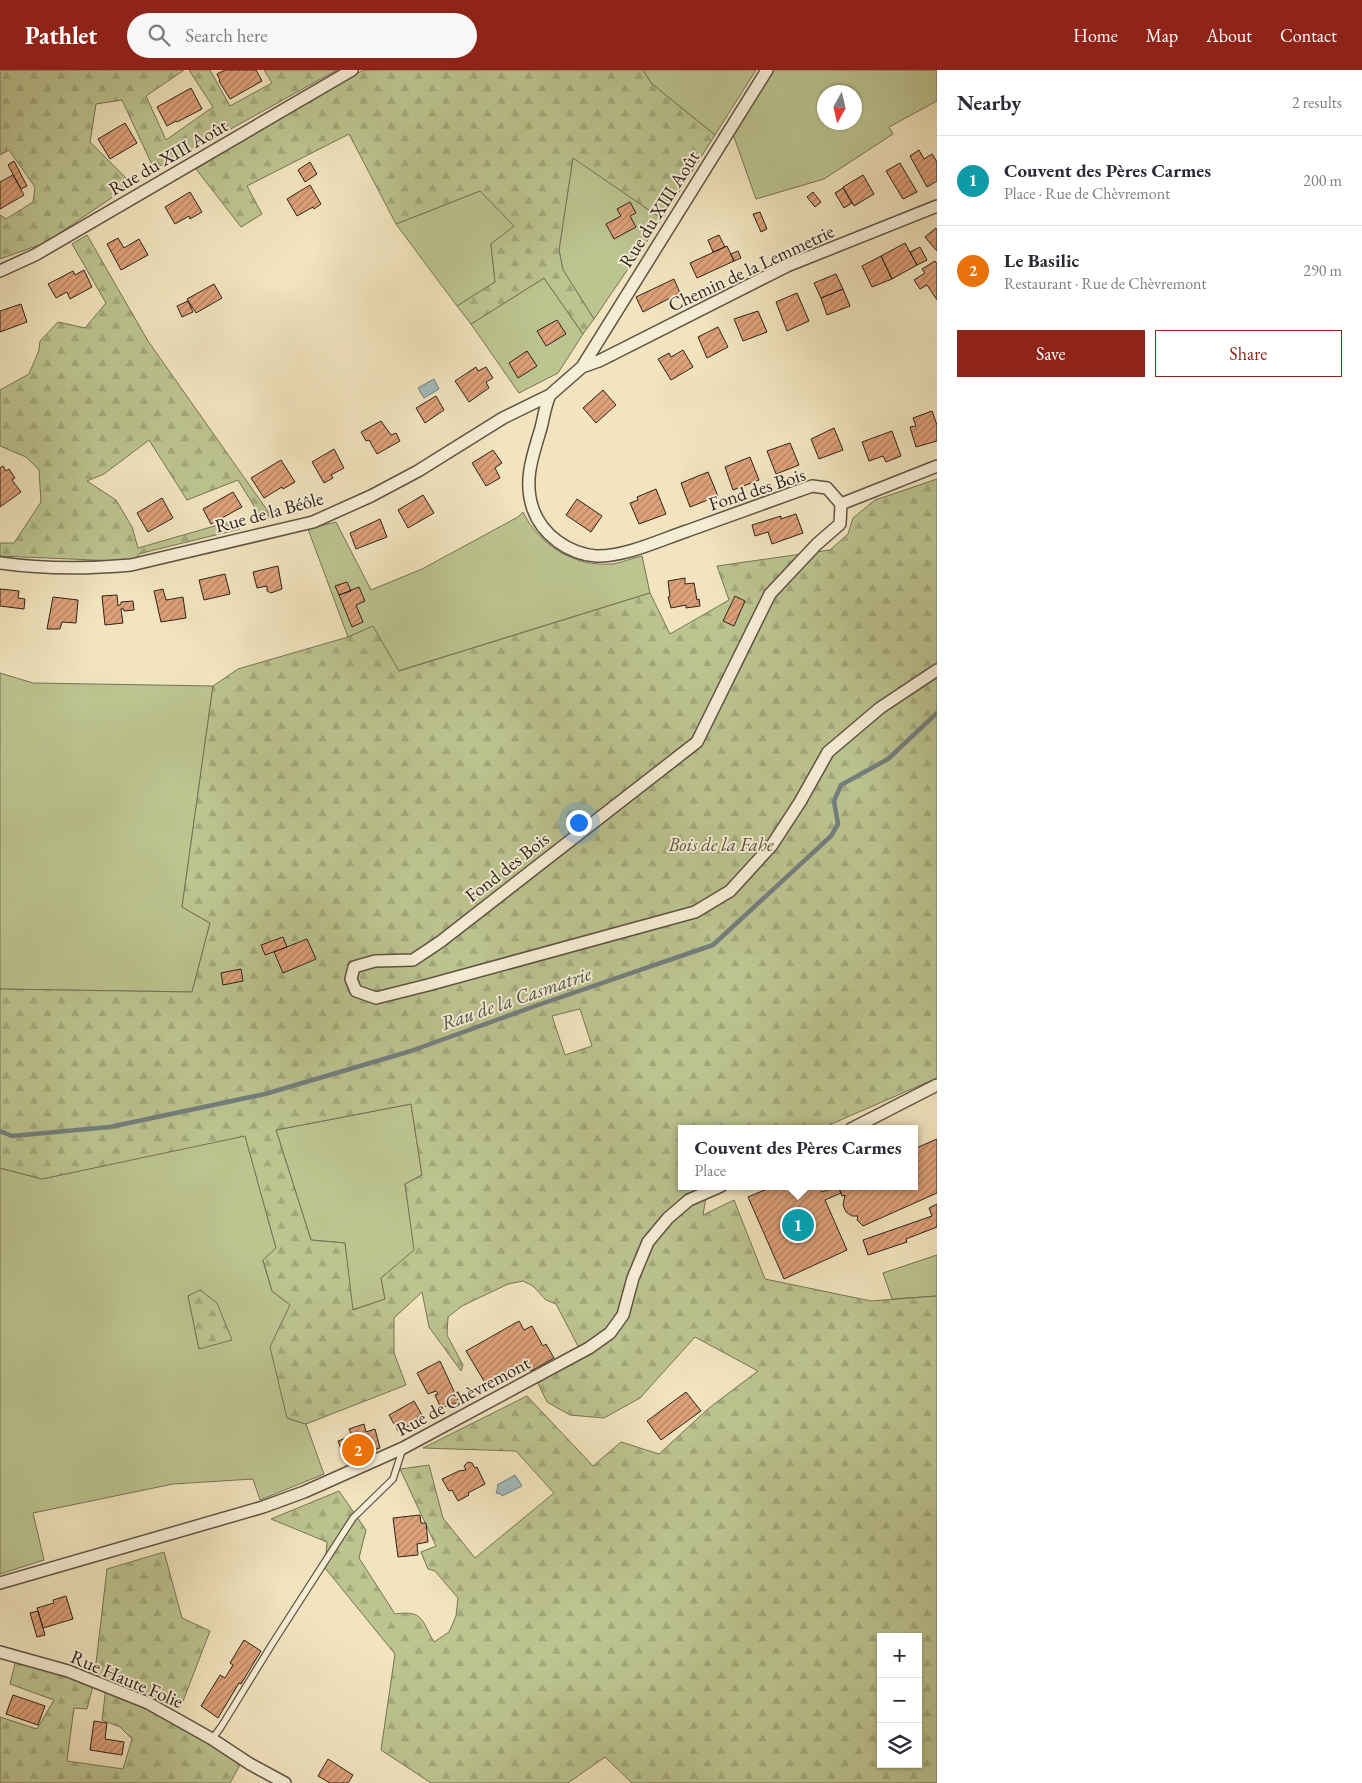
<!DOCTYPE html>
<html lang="en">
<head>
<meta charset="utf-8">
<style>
	:root { --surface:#fff; --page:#f7f7f7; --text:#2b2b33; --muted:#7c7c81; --line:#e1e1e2; --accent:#8f2418 }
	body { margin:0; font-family:"EB Garamond",serif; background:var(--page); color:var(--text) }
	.controls { position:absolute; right:15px; bottom:15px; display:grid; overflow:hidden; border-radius:0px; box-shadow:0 1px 4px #0004 }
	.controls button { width:45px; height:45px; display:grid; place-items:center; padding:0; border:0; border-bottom:1px solid var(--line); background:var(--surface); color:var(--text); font:25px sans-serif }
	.compass { position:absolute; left:817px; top:15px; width:45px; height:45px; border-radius:50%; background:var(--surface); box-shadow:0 1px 4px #0004; rotate:188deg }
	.you { position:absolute; left:578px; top:752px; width:18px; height:18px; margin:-12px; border:4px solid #fff; border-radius:50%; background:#1a73e8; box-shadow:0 0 0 8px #1a73e833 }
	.badge { display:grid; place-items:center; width:32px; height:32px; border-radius:50%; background:var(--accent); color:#fff; font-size:16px; font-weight:700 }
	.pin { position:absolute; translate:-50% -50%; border:2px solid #fff; box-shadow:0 1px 5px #0006 }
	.popup { position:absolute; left:678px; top:1055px; width:240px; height:65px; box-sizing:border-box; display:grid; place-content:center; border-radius:0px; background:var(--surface); filter:drop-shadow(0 1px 4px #0005); font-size:16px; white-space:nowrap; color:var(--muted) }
	.popup b { font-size:19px; color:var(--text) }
	.popup::after { content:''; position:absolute; left:50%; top:100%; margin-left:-10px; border:10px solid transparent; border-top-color:var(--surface) }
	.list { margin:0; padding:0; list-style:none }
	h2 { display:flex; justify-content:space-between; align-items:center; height:65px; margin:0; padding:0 20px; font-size:21px }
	h2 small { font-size:16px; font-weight:400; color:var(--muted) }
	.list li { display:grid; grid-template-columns:32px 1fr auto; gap:15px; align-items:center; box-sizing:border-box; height:90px; padding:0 20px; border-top:1px solid var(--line) }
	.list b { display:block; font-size:19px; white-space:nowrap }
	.list p { margin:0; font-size:16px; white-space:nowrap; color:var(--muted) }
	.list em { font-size:16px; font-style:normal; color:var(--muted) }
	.actions { display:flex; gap:10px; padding:15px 20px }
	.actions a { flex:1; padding:11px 0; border:1px solid var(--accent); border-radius:0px; text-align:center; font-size:18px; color:var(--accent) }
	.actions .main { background:var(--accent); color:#fff }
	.icon { flex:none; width:28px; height:28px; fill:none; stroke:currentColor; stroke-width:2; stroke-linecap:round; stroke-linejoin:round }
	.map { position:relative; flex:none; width:937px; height:1713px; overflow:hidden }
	header { display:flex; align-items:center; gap:30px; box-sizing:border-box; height:70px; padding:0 25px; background:var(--accent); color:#fff }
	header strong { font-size:24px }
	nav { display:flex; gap:28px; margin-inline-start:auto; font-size:18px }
	.search { width:350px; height:45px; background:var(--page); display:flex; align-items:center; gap:12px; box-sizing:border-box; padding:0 18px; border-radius:28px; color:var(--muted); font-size:19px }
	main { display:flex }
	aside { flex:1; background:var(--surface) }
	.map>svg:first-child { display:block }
	.grass { fill:#bcc490; stroke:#757456; fill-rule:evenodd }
	.forest { fill:url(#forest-firs); stroke:#757456; fill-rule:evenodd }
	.water { fill:#a1bbbd; stroke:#737e7d }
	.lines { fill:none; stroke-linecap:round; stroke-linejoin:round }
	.stream { stroke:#737e7d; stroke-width:4.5 }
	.building { fill:url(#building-hatch); stroke:#2e231c }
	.service-casing { stroke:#5f5344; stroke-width:8 }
	.minor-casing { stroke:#5f5344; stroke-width:14 }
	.service { stroke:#f6edd5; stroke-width:5.5 }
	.minor { stroke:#f6edd5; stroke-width:11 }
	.labels { text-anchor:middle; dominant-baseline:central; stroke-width:4; stroke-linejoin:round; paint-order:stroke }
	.street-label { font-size:19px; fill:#2e231c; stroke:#f6edd5 }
	.park-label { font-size:19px; font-style:italic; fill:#59533f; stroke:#f6edd5 }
	.water-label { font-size:20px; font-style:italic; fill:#50514c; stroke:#f6edd5 }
</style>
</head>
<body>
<header>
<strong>Pathlet</strong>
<div class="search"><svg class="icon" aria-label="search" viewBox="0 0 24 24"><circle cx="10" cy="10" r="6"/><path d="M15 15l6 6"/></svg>Search here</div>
<nav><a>Home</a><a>Map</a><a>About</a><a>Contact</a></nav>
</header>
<main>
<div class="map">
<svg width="937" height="1713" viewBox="0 0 937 1713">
	<defs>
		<pattern id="forest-firs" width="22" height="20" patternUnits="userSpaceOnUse" patternTransform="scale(1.25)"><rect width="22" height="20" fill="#bcc490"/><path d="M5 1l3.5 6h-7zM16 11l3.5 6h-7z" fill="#a2a87c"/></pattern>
		<pattern id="building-hatch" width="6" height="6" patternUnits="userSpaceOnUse" patternTransform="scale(1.25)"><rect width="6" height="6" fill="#dea179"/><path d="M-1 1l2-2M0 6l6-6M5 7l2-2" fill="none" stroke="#b48362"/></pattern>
	</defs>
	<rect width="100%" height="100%" fill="#f1e4be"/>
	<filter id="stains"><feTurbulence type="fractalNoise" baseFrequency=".004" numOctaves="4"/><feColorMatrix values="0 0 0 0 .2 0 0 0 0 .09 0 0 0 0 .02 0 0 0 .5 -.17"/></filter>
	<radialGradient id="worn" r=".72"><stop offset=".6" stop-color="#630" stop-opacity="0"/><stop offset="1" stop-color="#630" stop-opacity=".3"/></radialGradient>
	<!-- grass -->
	<path class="grass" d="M643,0H756L715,65L652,14Z
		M772,0H937V31L889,57L893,64L824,109L756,129L733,64ZM824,22H854V52H824Z
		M573,87L662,149L594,249L563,200L559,180Z
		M480,121L515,156L491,174L495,212L457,236L396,154Z
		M544,208L583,264L558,303L519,323L471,254Z
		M523,442C539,475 574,497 612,494C621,493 632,488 642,486L650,523L398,601L373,557L348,567L308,459L336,452L371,520L422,499L518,447Z
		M0,603L33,613L213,616L182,837L210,853L192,922L0,919Z
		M411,1034L422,1105L405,1114L415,1180L381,1208L385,1229L352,1240L345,1173L311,1170L276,1060Z
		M245,1065L276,1178L263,1191L272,1221L290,1235L287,1348L306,1354L324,1404L260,1430L253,1409L173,1414L33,1443L44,1490L0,1504V1098L42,1109ZM201,1220L199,1279L188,1226Z
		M937,1185V1226L892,1229L883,1203Z"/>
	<!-- forest -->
	<path class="forest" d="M0,0H184L146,26L166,70L213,37L189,0H210L230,36L272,13L264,0H337L180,87L154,99L122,30L96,34L90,72L132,114L45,173L0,189V145L6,149L33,132L35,117L9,80L0,85Z
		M364,0H643L652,14L715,65L662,149L573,88L559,180L563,200L594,249L583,264L544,208L471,254L457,236L495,212L491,174L514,156L480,121L396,154L349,64L247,116L262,144L241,157L196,99L330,17Z
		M87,165L148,271L272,447L262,449L238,410L187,430L149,370L104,404L87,411L116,430L132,457L138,478L232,451L240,459L154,480L139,484L136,489L117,491L0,486V473H14L41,432L39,400L26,387L0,376V320L29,304L39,280L40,271L58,252L85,258L106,233L72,174Z
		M937,409V1008L820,1059H682V1116H708L703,1145L734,1130L765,1209L871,1231L937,1226V1713H632L605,1687L568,1713H431L381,1680L395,1584L325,1498L327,1472L271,1449L339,1421L366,1460L359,1488L395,1544C424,1540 421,1550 434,1572L449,1562L456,1546L458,1528L435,1501L428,1499L421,1482L436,1476L400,1399L429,1395L443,1448L475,1488L554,1423L516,1381L423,1378L527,1326L593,1396L621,1372L659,1384L709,1338L758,1301L695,1267L640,1328L604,1348L570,1345L547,1332L534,1305L579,1278L556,1234L546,1230L533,1216L523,1211L508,1214L462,1236L448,1247L447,1265L463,1295L461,1301L429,1257L422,1222L394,1248V1283L406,1315L306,1354L287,1348L270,1277L290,1235L272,1221L263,1190L276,1178L245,1066L42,1109L0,1098V919L192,922L210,853L182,837L213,616L238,599L348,567L373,556L399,601L650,523L670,564L729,530L717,496L830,480L848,464L853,448L875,430ZM580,939L592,976L565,985L552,946ZM411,1034L422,1105L405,1114L414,1180L381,1208L385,1229L353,1240L345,1173L311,1170L276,1060ZM881,1567H918V1694H881Z
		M200,1220L217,1233L232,1270L199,1279L188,1226Z
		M164,1482L182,1548L210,1561L180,1639L95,1602L107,1499Z
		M17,1585L94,1612L87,1639L74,1638L67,1691L123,1699L132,1669L120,1657L102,1650L106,1617L204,1667L242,1691L230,1713H0V1647L37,1659L54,1630L10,1614Z"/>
	<!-- water -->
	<path class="water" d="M434,309L439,319L424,328L418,318Z
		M515,1405L522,1416L502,1426L501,1424L496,1423L498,1417L497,1415Z"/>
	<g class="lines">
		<!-- stream -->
		<path class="stream" d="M0,1061L12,1066L110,1057L265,1024L411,981L538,935L713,875L831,766L838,754L834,731L841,715L888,689L937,643"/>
	</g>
	<!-- building -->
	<path class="building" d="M225,0H256L262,11L230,29L219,11L220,10L217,4Z
		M191,18L202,39L177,52L176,51L167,56L157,37Z
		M125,53L137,73L110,89L98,69Z
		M919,80L924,89L932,84L937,92V111L927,117L910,86Z
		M14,91L27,116L21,119L8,95Z
		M310,92L317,104L305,112L298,100Z
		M900,93L917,122L903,129L886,101Z
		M13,105L24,125L0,139V112Z
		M863,105L874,124L854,136L843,117Z
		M310,115L321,134L314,139L313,137L297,146L287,129Z
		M843,118L852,133L844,138L835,123Z
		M190,122L202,142L190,149L189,146L175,154L165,137Z
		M813,122L821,132L815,137L807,127Z
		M630,132L636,143L630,146L636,157L614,169L606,154L621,146L617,139Z
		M760,142L767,159L761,162L753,144Z
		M936,158L937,160V181L925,167Z
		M719,165L725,177L713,182L708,170Z
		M118,168L124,178L139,169L148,185L121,200L107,174Z
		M905,173L917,195L892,209L881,186Z
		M727,176L734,191L697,208L690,193Z
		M920,177L927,190L917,195L910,182Z
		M738,181L741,188L734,191L731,184Z
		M881,186L892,209L872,217L862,196Z
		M935,191L937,194V230L927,215L920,219L914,210L925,203L922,199Z
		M84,200L92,217L70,229L67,222L56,228L48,214L73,201L75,205Z
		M836,204L843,219L821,228L814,213Z
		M674,209L680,223L643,242L636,227Z
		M214,214L222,228L196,243L187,229Z
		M843,219L850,236L827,245L821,228Z
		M797,223L809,251L787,261L776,232Z
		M188,231L193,242L182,247L177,236Z
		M21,234L27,252L0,262V241Z
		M758,241L767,262L743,271L734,249Z
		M557,250L566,264L546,276L537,261Z
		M718,257L728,277L707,288L698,267Z
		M683,280L693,297L671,310L658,289L669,283L671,287Z
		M527,281L537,296L518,308L509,293Z
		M476,297L478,301L486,297L493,308L486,312L489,318L469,332L455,311Z
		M603,320L616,335L596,353L583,338Z
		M436,326L444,340L425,353L416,338Z
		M932,341L937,355V371L916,377L910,357L916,356L913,348Z
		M381,351L391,365L396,363L400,371L377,384L369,370L366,371L361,362Z
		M834,358L843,380L819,389L811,369Z
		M892,361L901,386L886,392L883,386L869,391L862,372Z
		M790,373L799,395L776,404L767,381Z
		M334,379L344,398L331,405L333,408L324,413L312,392Z
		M493,380L502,393L495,398L500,408L486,416L472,393Z
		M750,387L759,410L733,420L725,397Z
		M281,390L295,412L283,419L282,417L264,428L251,408Z
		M3,396L6,401L9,399L15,408L12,410L21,422L0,437V398Z
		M708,402L718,426L690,437L681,413Z
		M656,419L666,444L639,454L630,433L638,430L637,427Z
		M233,422L242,437L211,454L203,439Z
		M423,425L434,443L408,458L398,440Z
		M162,428L173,448L148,462L137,443Z
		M577,429L602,446L591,462L566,445Z
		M796,444L803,463L772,474L768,462L755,466L752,455L781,446V449Z
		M380,449L387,467L356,479L350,463Z
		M278,496L282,519L271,523L267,521V516L257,518L253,502Z
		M225,504L230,524L204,530L199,510Z
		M685,508V514L694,513L697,530L699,529L700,536L686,538V535L671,538L668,527H670L668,511Z
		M347,512L351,521L339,525L335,516Z
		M359,517L365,531L356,535L363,552L352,557L339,525Z
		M0,519L19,521L18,528L25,529L24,539L0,536Z
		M163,519L166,530L183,527L186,548L161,552L154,521Z
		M117,525L118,536L121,534V532L133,531L134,540L124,541V539H121L123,553L105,555L102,526Z
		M735,526L745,531L734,556L723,551Z
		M53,527L78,530L76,553L62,552L60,559H47Z
		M283,867L287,877L265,885L261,875Z
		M307,869L316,889L283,903L274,882Z
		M241,899L243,911L223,915L221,903Z
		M937,1069V1123L863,1156L857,1150L858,1146H852L846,1142L843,1135L845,1125L842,1126L838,1116H914V1079Z
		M774,1116H819L822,1122L838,1116L841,1123L825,1130L847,1180L784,1209L748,1127Z
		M937,1134V1157L906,1169L907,1172L868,1185L863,1170L932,1146L929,1138Z
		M519,1251L524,1260L532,1256L543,1276L546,1274L554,1288L531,1301L527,1293L522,1296L524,1299L516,1303L514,1300L487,1316L466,1281Z
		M440,1291L459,1332L441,1338L435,1325L438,1324L436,1321L428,1324L417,1303Z
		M686,1322L701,1341L661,1370L647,1351Z
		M414,1331L422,1345L409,1352L411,1355L398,1361L389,1345Z
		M364,1354L366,1362L375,1359L380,1378L345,1390L338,1371L352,1366L349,1359Z
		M468,1392L472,1393L475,1398L477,1397L485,1414L468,1423L469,1425L458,1431L452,1420L449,1421L442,1409L459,1401L466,1400L464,1396Z
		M420,1445L421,1453H426L428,1472L417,1474L418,1485L398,1487L393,1448Z
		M66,1526L73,1549L43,1558L37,1538L54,1533L53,1530Z
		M38,1541L45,1565L37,1567L30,1543Z
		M244,1570L261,1581L241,1614L239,1613L218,1648L201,1636L220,1605L225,1608L233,1595L230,1593Z
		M13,1625L45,1636L38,1655L6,1644Z
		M94,1651L107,1653L105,1669L124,1672L122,1685L90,1680Z
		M328,1689L353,1705L348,1713H330L318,1706Z"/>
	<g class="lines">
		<!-- service casing -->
		<g class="service-casing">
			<path id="service" d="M212,1669L221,1657L274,1571L353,1448L393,1409L403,1378"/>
		</g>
		<!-- minor casing -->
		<g class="minor-casing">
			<path id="minor" d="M0,201L35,185L352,0
				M582,297L599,291L787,196L937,136
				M550,325C545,336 544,346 541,358C533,385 523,410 533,439C542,465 569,484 596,486C625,487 660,470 687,461C729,446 771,431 812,416L827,418L841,434L840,454L817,474L770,524L697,672L440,872L413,890L375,891L354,897L351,909L356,921L376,928L428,915L695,842L730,821L772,775L800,732L828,682L880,638L937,600
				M841,434L937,396
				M0,493C43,499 87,499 131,495L313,452L371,426L418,401L503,348L550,325L582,297L767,0
				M851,1059L937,1015
				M0,1513L263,1437L304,1422L403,1378L589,1278L610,1263L623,1245L633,1208L648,1172L668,1148L689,1130L721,1116
				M0,1582L68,1601L148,1633L212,1669L250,1694L285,1713"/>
		</g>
		<!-- service -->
		<use href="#service" class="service"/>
		<!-- minor -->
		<use href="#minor" class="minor"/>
	</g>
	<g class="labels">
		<!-- street labels -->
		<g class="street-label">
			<text transform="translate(168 87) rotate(-30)">Rue du XIII Août</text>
			<text transform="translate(659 139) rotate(-58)">Rue du XIII Août</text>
			<text transform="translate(751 198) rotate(-25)">Chemin de la Lemmetrie</text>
			<text transform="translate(757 419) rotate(-18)">Fond des Bois</text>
			<text transform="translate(269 442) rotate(-15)">Rue de la Béôle</text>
			<text transform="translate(507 797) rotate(-38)">Fond des Bois</text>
			<text transform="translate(463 1326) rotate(-28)">Rue de Chèvremont</text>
			<text transform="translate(127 1609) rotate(23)">Rue Haute Folie</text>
		</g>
		<!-- park labels -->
		<g class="park-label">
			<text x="721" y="774">Bois de la Fahe</text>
		</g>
		<!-- water labels -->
		<g class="water-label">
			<text transform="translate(516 928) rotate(-19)">Rau de la Casmatrie</text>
		</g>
	</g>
	<rect width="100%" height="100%" filter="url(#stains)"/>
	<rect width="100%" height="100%" fill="url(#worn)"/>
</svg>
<div class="controls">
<button>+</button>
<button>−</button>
<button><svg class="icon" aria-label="layers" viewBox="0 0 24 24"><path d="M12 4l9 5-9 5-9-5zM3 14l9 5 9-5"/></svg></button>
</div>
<svg class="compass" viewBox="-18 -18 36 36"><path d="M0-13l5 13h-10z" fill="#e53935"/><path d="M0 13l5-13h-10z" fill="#7c7c81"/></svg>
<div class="you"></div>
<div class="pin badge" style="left:798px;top:1155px;background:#0f9aa8">1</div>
<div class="popup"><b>Couvent des Pères Carmes</b>Place</div>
<div class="pin badge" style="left:358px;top:1380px;background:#e8710a">2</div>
</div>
<aside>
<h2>Nearby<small>2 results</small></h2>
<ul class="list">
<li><span class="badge" style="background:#0f9aa8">1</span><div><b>Couvent des Pères Carmes</b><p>Place · Rue de Chèvremont</p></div><em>200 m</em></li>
<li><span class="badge" style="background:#e8710a">2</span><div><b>Le Basilic</b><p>Restaurant · Rue de Chèvremont</p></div><em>290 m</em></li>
</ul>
<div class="actions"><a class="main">Save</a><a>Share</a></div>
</aside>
</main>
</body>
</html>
